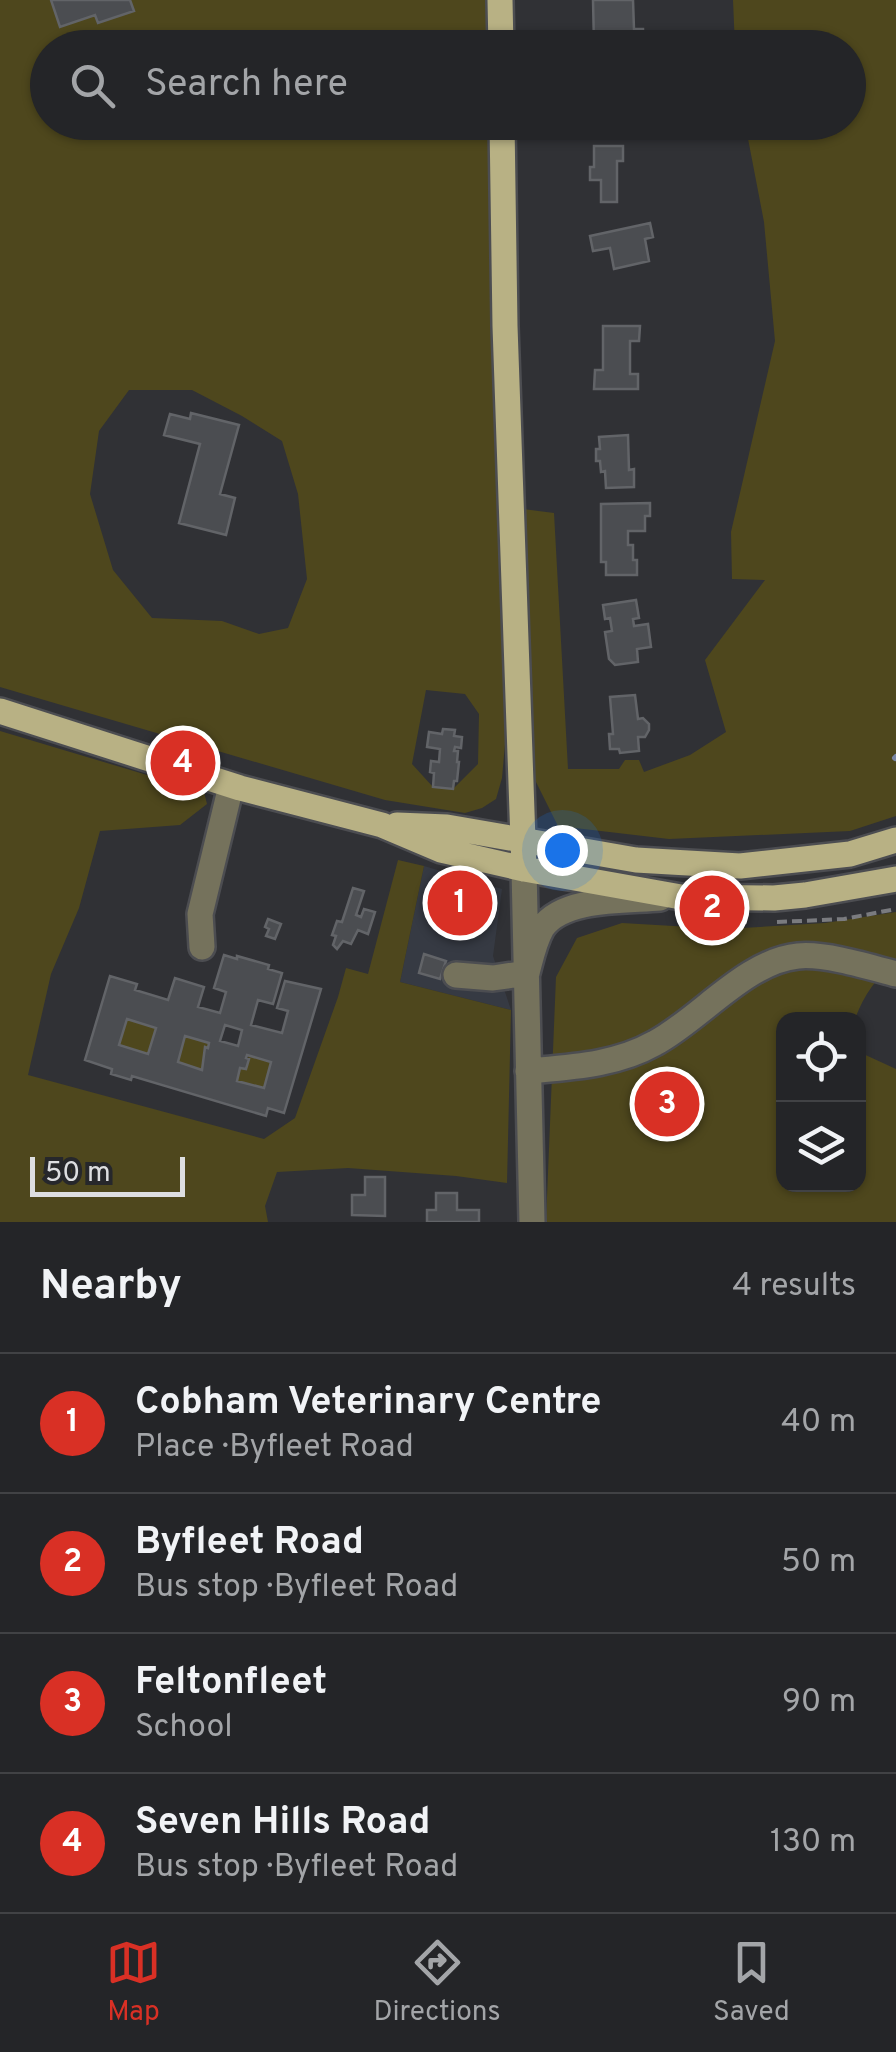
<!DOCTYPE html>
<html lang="en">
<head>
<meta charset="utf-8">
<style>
	:root { --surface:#242528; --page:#2c2d30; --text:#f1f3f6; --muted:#a3a5a8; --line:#414245; --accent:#d93025 }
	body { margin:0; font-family:Overpass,sans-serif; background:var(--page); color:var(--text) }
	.controls { position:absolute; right:30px; bottom:30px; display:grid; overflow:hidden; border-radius:20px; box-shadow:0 2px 8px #0004 }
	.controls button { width:90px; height:90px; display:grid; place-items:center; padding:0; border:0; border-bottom:2px solid var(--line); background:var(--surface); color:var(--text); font:50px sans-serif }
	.scale { position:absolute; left:30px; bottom:25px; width:155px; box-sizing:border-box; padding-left:10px; border:5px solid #dddee1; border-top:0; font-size:28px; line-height:35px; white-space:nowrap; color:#dddee1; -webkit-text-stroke:8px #26272b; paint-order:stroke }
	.you { position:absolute; left:562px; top:850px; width:35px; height:35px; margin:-25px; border:8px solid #fff; border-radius:50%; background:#1a73e8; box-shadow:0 0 0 15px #1a73e833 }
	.badge { display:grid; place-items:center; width:65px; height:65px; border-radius:50%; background:var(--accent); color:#fff; font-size:32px; font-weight:700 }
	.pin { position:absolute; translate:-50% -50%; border:5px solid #fff; box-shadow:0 2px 10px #0006 }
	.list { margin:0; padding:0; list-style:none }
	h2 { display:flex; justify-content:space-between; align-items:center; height:130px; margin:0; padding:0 40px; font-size:42px }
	h2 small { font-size:32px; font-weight:400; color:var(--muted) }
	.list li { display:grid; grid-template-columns:65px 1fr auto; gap:30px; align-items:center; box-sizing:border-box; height:140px; padding:0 40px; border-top:2px solid var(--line) }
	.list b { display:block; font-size:38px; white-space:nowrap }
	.list p { margin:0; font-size:32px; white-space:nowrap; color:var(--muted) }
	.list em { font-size:32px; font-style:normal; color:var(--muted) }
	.icon { flex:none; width:55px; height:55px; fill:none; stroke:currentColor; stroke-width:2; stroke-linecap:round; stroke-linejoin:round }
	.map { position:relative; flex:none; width:896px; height:1222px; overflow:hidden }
	.search { position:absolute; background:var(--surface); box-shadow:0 2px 8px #0004; left:30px; right:30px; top:30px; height:110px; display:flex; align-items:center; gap:25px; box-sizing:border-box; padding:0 35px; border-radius:55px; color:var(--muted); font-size:38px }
	.sheet { height:690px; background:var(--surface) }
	nav { display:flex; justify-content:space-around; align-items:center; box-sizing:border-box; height:140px; border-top:2px solid var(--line); background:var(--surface); font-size:28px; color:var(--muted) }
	nav a { display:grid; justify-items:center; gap:5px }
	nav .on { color:var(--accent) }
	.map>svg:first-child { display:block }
	.built { fill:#363a43 }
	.green { fill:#4e471d; fill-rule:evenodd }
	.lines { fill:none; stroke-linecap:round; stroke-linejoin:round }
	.stream { stroke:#7985a4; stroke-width:6 }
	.building { fill:#4b4d51; stroke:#626468; stroke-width:2.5; fill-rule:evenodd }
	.minor-casing { stroke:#4c4d51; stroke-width:30 }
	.major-casing { stroke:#4c4d51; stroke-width:30 }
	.path { stroke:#7a7b7f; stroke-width:4; stroke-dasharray:10 5; stroke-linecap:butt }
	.minor { stroke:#75725c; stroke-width:25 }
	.major { stroke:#b8b184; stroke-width:25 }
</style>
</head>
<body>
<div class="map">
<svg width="896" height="1222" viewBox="0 0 896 1222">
	<rect width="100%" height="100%" fill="#303135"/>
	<!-- built -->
	<path class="built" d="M424,866L502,889L493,956L511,1010L400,982Z"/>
	<!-- green -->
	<path class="green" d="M0,0H493V47L48,48V122L494,123L513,654L502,778L496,799L482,808L465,813L385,800L0,687ZM129,390H192L242,416L282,441L298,494L307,579L288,628L259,634L222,621L152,618L113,570L90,494L99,431ZM426,690L465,694L479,714L478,764L453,789L433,787L412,764Z
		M733,0H896V816L850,831L669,839L558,826L530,770L523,509L554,513L568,769H619L625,760H639L644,772L690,755L726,732L705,660L765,580L732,579L731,532L775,341L764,222L745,123L848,122V48L735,47Z
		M0,731L204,792L207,804L180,825L100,831L79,908L51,974L28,1075L264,1139L295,1118L338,997L346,968L368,974L398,860L424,866L400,982L511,1010L507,1183L456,1176L348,1168L277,1172L265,1206L268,1222H0Z
		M896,912V961C876,978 864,995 855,1019H784V1184H858L859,1052L896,1069V1222H546L556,977L577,938L622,923L725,929L825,923Z
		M127,1019L156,1028L148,1054L119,1045Z
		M185,1036L209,1043L208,1048H204L202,1070L178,1062Z
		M247,1055L271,1062L264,1088L237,1081L240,1068L246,1069L249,1059Z"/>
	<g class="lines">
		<!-- stream -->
		<path class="stream" d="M895,758L896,757"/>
	</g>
	<!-- building -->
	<path class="building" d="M51,0H130L134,11L98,23L95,15L60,27Z
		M593,0H633L634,29H643V44L594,45Z
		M595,122H632V134L595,135Z
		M594,146H623V161H617V202H601V180H590V167H594Z
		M650,223L653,237L645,239L649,261L614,269L610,248L593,251L590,236Z
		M603,326H640L639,341H630V374H638V389H594L595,370H603Z
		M191,413L239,425L220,494L235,498L226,535L179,523L200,444L164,435L170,414L190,419Z
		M628,435L629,470L634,469V487L606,488L605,471L601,472L600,461H596V449H600L599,437Z
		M650,503V516H645V531H628V545H633V560H637V575H606V562H601V504Z
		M636,600L639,618L633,619L634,626L648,624L651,647L637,649L638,662L615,665L609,659L605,632L612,631L610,618L605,619L603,605Z
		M635,695L638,719L643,718L649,724V730L645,737H638L639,751L620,753L619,749H610L609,734H613L610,697Z
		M443,729L455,730L454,736L462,737L461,748L455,747L454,751H458L457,762H459L457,781H454L453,789L433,787L434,773L430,772L431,761L439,762L440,749L427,747L429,732L442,734Z
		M442,880L486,893L477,930L437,919L434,915Z
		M353,888L364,891L356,915L361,917L364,909L375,912L368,934L358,930L351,944L343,941L337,949L333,945L336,936L332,935L337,921L342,922Z
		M268,919L281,924L275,939L266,936L269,929L265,927Z
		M424,954L446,961L440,979L419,973Z
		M224,955L237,959V956L269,965L268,969L282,973L273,1004L258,1000L251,1025L282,1033L288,1011L277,1008L285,981L321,989L284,1113L268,1108L266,1116L132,1076L131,1080L111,1074L112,1069L85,1060L110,976L137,984L135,990L168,1000L175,978L204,987L198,1007L220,1013L226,992L214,988ZM127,1019L156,1028L148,1054L119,1045ZM225,1025L242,1030L238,1046L220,1041ZM185,1036L209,1043L208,1048L205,1047L202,1070L178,1062ZM247,1055L271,1062L264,1088L237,1081L240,1068L246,1069L249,1059L246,1058Z
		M365,1177H385V1216L352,1215V1195H365Z
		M436,1193H457V1210H479V1222H427V1210H436Z"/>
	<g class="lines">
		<!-- minor casing -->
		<g class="minor-casing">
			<path id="minor" d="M524,869L532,1222
				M202,947L200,914L231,786
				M456,975L493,978L527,973C531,958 534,942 542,928C563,897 627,901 660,898
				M528,1071C572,1067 616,1065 655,1043C700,1019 746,961 798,956C824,953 870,967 896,974"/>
		</g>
		<!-- major casing -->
		<g class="major-casing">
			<path id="major" d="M500,0L501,48
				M502,122L505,326L524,869
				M0,711L240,788L382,825L441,850L524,869L681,897L774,898L805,895L896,879
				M397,825L447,827L636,860L740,866L850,854L896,840"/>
		</g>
		<!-- path -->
		<path class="path" d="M707,922H747
			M777,922L844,919L896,909"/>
		<!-- minor -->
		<use href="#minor" class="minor"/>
		<!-- major -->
		<use href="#major" class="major"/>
	</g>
</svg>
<div class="controls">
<button><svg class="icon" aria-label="locate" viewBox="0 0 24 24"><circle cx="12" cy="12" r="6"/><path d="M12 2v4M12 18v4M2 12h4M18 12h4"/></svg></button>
<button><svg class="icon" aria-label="layers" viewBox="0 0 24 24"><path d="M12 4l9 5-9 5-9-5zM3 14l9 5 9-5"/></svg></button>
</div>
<div class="scale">50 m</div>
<div class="you"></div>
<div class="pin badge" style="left:460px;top:903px">1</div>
<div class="pin badge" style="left:712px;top:908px">2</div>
<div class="pin badge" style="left:667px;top:1104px">3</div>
<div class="pin badge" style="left:183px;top:763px">4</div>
<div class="search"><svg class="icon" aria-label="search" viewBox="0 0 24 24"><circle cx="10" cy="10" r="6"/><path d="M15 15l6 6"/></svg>Search here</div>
</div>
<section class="sheet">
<h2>Nearby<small>4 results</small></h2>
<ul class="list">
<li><span class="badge">1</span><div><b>Cobham Veterinary Centre</b><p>Place · Byfleet Road</p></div><em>40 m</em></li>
<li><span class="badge">2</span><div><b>Byfleet Road</b><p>Bus stop · Byfleet Road</p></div><em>50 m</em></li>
<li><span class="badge">3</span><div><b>Feltonfleet</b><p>School</p></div><em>90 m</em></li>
<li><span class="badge">4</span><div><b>Seven Hills Road</b><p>Bus stop · Byfleet Road</p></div><em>130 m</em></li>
</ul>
</section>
<nav>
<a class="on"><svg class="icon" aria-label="map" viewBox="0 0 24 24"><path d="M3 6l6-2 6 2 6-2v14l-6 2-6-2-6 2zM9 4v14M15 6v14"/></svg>Map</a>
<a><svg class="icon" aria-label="directions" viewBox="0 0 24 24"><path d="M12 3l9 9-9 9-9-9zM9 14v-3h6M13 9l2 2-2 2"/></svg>Directions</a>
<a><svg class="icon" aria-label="saved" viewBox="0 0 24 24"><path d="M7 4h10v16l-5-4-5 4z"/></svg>Saved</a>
</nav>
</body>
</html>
